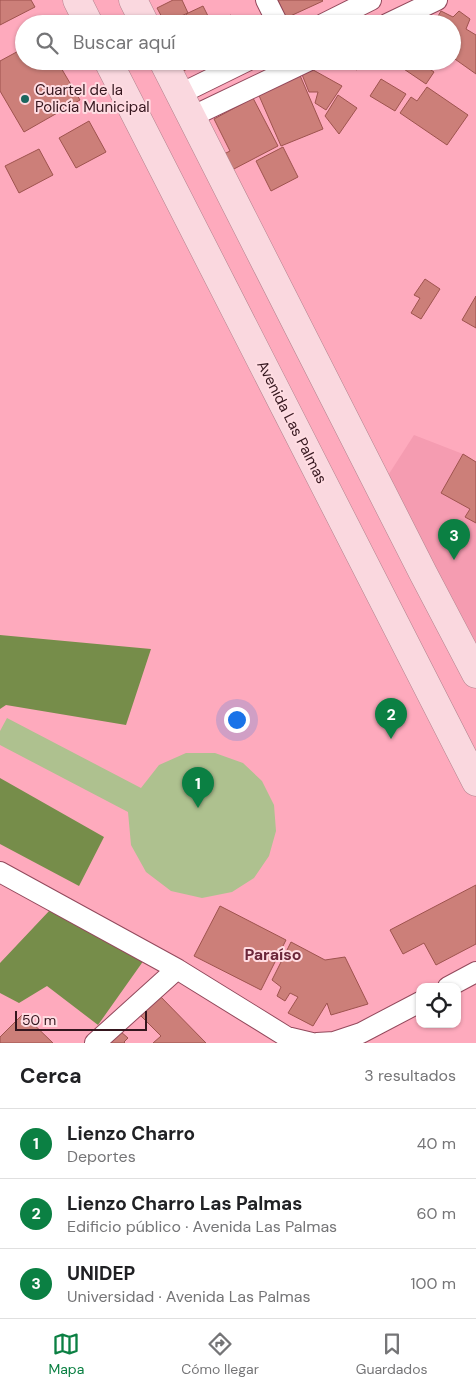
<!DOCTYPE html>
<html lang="es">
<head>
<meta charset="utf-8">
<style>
	:root { --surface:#fff; --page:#f2f2f2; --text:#202124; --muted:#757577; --line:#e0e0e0; --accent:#0b8043 }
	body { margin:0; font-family:"DM Sans",sans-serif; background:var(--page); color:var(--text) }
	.controls { position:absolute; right:15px; bottom:15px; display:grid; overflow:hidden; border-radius:10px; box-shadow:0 1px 4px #0004 }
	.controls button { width:45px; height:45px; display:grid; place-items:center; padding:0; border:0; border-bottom:1px solid var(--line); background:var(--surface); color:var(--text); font:25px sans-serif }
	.scale { position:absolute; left:15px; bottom:12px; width:132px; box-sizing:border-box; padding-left:5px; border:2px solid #35161e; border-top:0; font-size:14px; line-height:18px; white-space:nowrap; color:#35161e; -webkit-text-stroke:4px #ffdce2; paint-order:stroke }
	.you { position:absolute; left:236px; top:719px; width:18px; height:18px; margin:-12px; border:4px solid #fff; border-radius:50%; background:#1a73e8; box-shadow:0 0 0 8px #1a73e833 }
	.badge { display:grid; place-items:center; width:32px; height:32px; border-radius:50%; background:var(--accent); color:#fff; font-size:16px; font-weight:700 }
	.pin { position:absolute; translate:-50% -41px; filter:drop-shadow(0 1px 2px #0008) }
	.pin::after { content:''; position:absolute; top:26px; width:18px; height:15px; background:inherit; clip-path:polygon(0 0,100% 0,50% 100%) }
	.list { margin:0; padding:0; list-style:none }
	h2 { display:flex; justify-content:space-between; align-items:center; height:65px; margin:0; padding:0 20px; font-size:21px }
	h2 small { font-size:16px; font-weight:400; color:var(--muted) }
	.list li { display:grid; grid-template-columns:32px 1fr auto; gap:15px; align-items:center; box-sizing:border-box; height:70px; padding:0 20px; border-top:1px solid var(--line) }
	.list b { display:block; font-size:19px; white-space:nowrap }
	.list p { margin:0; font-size:16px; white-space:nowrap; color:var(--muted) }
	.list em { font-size:16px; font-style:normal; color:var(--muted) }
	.icon { flex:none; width:28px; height:28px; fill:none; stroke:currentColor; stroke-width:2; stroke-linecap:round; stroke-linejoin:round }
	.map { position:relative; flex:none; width:476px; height:1043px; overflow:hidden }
	.search { position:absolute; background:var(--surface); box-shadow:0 1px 4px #0004; left:15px; right:15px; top:15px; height:55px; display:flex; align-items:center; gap:12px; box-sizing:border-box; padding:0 18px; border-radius:28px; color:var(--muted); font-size:19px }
	.sheet { height:275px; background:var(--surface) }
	nav { display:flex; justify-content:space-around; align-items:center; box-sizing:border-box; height:70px; border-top:1px solid var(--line); background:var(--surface); font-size:14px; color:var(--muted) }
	nav a { display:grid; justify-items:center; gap:2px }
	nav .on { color:var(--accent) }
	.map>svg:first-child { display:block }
	.built { fill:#f59cb1 }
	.green { fill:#aec18f }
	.forest { fill:#768d4a }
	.building { fill:#cc7f79; stroke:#9e534e }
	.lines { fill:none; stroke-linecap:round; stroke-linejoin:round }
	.minor-casing { stroke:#93495c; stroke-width:22 }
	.primary-casing { stroke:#b3838e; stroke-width:29 }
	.minor { stroke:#fff; stroke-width:20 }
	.primary { stroke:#fad8df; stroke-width:28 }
	.poi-dot { fill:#1b665e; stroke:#ffdce2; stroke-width:2 }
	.labels { text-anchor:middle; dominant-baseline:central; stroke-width:4; stroke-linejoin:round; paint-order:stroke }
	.poi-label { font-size:15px; fill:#35161e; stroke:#ffdce2; text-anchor:start }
	.street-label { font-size:15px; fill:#35161e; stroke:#ffdce2 }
	.neighbourhood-label { font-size:16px; font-weight:bold; fill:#6b263a; stroke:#ffdce2 }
</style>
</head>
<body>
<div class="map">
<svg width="476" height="1043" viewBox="0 0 476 1043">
	<rect width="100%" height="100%" fill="#feaabd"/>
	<!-- built -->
	<path class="built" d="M414,435L463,454L476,462V644L387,477Z"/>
	<!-- green -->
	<path class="green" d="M7,718L141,788L159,765L186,753H215L243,763L262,781L274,805L276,831L269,856L254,878L232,892L202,898L171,891L146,872L131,845L128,812L0,745V731Z"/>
	<!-- forest -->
	<path class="forest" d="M0,635L151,649L126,725L6,705L0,709Z
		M0,778L104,837L79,886L0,844Z
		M50,910L144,960L98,1025L47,986L19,1003L0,993V963Z"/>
	<!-- building -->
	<path class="building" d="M0,0H31L35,7L0,25Z
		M173,0H182L188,13L165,23L157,8Z
		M278,0H322L323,1L286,18Z
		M203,6L211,22L208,24H191L186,14Z
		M441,11L453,17L459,11L470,19L466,29L476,35V74L452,57V47L456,41L452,38V24L434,23Z
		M231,15L235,24H217L216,22Z
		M24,48V61H57L80,100L24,132L0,91V61Z
		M173,61H204L179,73Z
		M350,61H373L356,70Z
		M392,61H418L434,72L426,84Z
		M306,66L342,86L326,110L315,103L318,92H309L301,72Z
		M299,73L323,129L281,146L257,91Z
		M381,79L406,94L395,111L370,96Z
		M427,87L468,115L447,145L400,113L411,97L417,101Z
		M338,95L357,108L339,134L325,116Z
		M253,98L278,146L232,170L224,154L230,151L214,119Z
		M89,121L106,152L76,168L59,138Z
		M283,147L298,177L271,191L256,161Z
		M39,149L53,175L19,193L5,166Z
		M425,279L440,289L421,319L411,313L420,298L414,295Z
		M476,296V328L462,320Z
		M463,454L476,462V523L465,517L470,509L441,493Z
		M476,885V944L436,965L424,943L403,954L390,930Z
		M220,906L286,940L261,990L194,956Z
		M291,942L325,960L345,957L368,1004L331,1015L327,1003L313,1026L288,1013L298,997L290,993L285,1001L277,996L281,987L272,980Z
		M159,995L206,1043H153L161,1036L139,1014Z
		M23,1014L53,1043H0V1037Z
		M120,1031L128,1038L124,1042L125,1043H107Z"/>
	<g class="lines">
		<!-- minor casing -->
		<g class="minor-casing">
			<path id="minor" d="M266,0L278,24
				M323,24L371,0
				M387,24L437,0
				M180,94L247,61
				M191,117L308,61
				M0,872L177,969L287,1037L312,1043
				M448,987L476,972
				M95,1043L177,969
				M317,1043L334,1042L361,1033L420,1002"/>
		</g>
		<!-- primary casing -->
		<g class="primary-casing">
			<path id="primary" d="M77,0L89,24
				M133,0L145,24
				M108,61L476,782
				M163,61L423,573L476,674"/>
		</g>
		<!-- minor -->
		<use href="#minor" class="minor"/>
		<!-- primary -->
		<use href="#primary" class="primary"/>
	</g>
	<!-- markers -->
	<circle class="poi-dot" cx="25" cy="99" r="5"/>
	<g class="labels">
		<!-- poi labels -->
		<g class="poi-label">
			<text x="35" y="90">Cuartel de la<tspan x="35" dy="17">Policía Municipal</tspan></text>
		</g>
		<!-- street labels -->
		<g class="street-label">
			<text transform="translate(292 422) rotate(63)">Avenida Las Palmas</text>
		</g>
		<!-- neighbourhood labels -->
		<g class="neighbourhood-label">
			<text x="273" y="954">Paraíso</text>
		</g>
	</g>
</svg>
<div class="controls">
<button><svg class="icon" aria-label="locate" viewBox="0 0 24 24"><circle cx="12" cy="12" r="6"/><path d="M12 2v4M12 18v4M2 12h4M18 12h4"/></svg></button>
</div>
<div class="scale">50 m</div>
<div class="you"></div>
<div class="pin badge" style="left:198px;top:808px">1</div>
<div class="pin badge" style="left:391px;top:739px">2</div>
<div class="pin badge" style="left:454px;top:560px">3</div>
<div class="search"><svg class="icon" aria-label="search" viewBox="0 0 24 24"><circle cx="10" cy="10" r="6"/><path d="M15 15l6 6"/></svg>Buscar aquí</div>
</div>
<section class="sheet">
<h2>Cerca<small>3 resultados</small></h2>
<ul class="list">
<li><span class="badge">1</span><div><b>Lienzo Charro</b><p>Deportes</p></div><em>40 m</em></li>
<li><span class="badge">2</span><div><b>Lienzo Charro Las Palmas</b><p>Edificio público · Avenida Las Palmas</p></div><em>60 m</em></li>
<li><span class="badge">3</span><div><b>UNIDEP</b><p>Universidad · Avenida Las Palmas</p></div><em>100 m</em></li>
</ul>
</section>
<nav>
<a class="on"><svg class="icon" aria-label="map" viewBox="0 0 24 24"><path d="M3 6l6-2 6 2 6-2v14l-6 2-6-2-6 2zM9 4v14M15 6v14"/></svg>Mapa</a>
<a><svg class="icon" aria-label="directions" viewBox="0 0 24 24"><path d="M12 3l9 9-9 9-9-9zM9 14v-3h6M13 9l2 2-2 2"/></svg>Cómo llegar</a>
<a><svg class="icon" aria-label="saved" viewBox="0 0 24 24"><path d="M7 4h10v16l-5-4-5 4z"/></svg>Guardados</a>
</nav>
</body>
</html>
